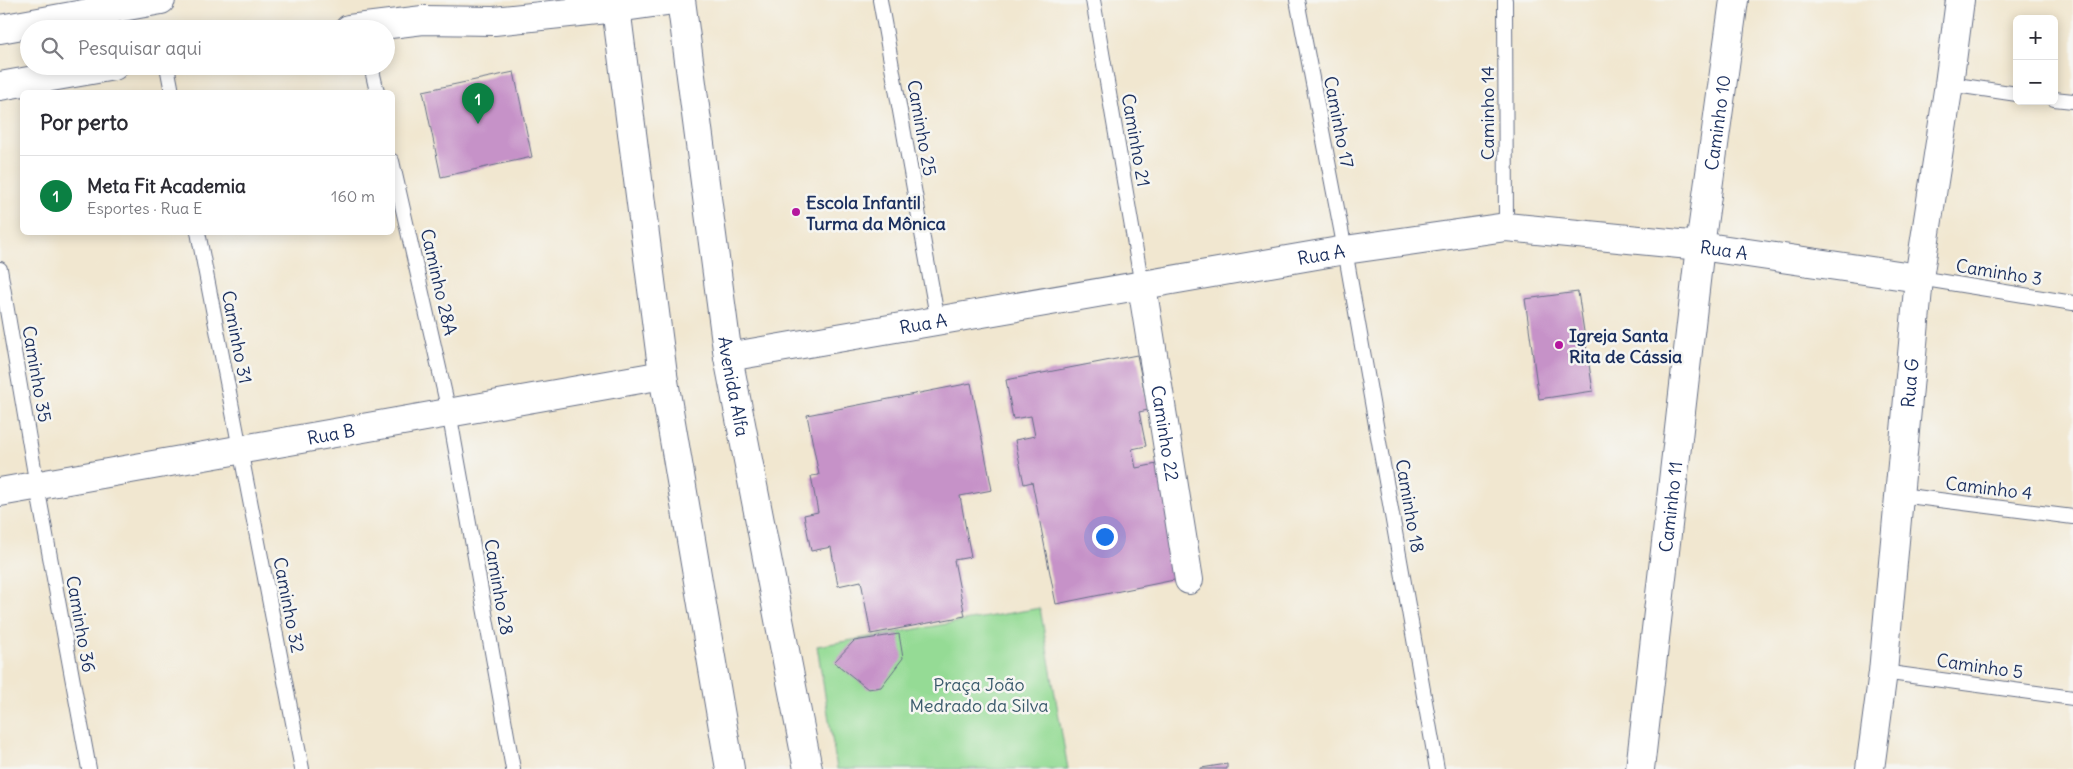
<!DOCTYPE html>
<html lang="pt">
<head>
<meta charset="utf-8">
<style>
	:root { --surface:#fff; --page:#f7f7f7; --text:#2b2b33; --muted:#7c7c81; --line:#e1e1e2; --accent:#0b8043 }
	body { margin:0; font-family:Delius,sans-serif; background:var(--page); color:var(--text) }
	.controls { position:absolute; right:15px; top:15px; display:grid; overflow:hidden; border-radius:8px; box-shadow:0 2px 12px #0003 }
	.controls button { width:45px; height:45px; display:grid; place-items:center; padding:0; border:0; border-bottom:1px solid var(--line); background:var(--surface); color:var(--text); font:25px sans-serif }
	.you { position:absolute; left:1104px; top:536px; width:18px; height:18px; margin:-12px; border:4px solid #fff; border-radius:50%; background:#1a73e8; box-shadow:0 0 0 8px #1a73e833 }
	.badge { display:grid; place-items:center; width:32px; height:32px; border-radius:50%; background:var(--accent); color:#fff; font-size:16px; font-weight:700 }
	.pin { position:absolute; translate:-50% -41px; filter:drop-shadow(0 1px 2px #0008) }
	.pin::after { content:''; position:absolute; top:26px; width:18px; height:15px; background:inherit; clip-path:polygon(0 0,100% 0,50% 100%) }
	.list { margin:0; padding:0; list-style:none }
	h2 { display:flex; justify-content:space-between; align-items:center; height:65px; margin:0; padding:0 20px; font-size:21px }
	h2 small { font-size:16px; font-weight:400; color:var(--muted) }
	.list li { display:grid; grid-template-columns:32px 1fr auto; gap:15px; align-items:center; box-sizing:border-box; height:80px; padding:0 20px; border-top:1px solid var(--line) }
	.list b { display:block; font-size:19px; white-space:nowrap }
	.list p { margin:0; font-size:16px; white-space:nowrap; color:var(--muted) }
	.list em { font-size:16px; font-style:normal; color:var(--muted) }
	.icon { flex:none; width:28px; height:28px; fill:none; stroke:currentColor; stroke-width:2; stroke-linecap:round; stroke-linejoin:round }
	.map { position:relative; flex:none; width:2073px; height:769px; overflow:hidden }
	.search { position:absolute; background:var(--surface); box-shadow:0 2px 12px #0003; left:20px; top:20px; width:375px; height:55px; display:flex; align-items:center; gap:12px; box-sizing:border-box; padding:0 18px; border-radius:28px; color:var(--muted); font-size:19px }
	.panel { position:absolute; background:var(--surface); box-shadow:0 2px 12px #0003; left:20px; top:90px; width:375px; height:145px; border-radius:8px }
	.map>svg:first-child { display:block }
	.green { fill:#95db95; stroke:#58857a }
	.building { fill:#c692c8 }
	.lines { fill:none; stroke-linecap:round; stroke-linejoin:round }
	.lane-casing { stroke:#666f86; stroke-width:16 }
	.street-casing { stroke:#666f86; stroke-width:30 }
	.secondary-casing { stroke:#666f86; stroke-width:30 }
	.primary-casing { stroke:#666f86; stroke-width:30 }
	.lane { stroke:#fff; stroke-width:14 }
	.street { stroke:#fff; stroke-width:28 }
	.secondary { stroke:#fff; stroke-width:28 }
	.primary { stroke:#fff; stroke-width:28 }
	.poi-dot { fill:#b5179e; stroke:#f6f6f2; stroke-width:2 }
	.labels { text-anchor:middle; dominant-baseline:central; stroke-width:5; stroke-linejoin:round; paint-order:stroke }
	.street-label { font-size:18px; fill:#1b2f5e; stroke:#f6f6f2 }
	.poi-label { font-size:18px; font-weight:bold; fill:#1b2f5e; stroke:#f6f6f2; text-anchor:start }
	.park-label { font-size:18px; fill:#3a5a6c; stroke:#f6f6f2 }
</style>
</head>
<body>
<div class="map">
<svg width="2073" height="769" viewBox="0 0 2073 769">
	<rect width="100%" height="100%" fill="#f6f6f2"/>
	<filter id="ink" filterUnits="userSpaceOnUse"><feTurbulence type="fractalNoise" baseFrequency=".02" numOctaves="2"/><feDisplacementMap in="SourceGraphic" scale="10" xChannelSelector="R" yChannelSelector="G"/><feConvolveMatrix kernelMatrix="1 2 1 2 8 2 1 2 1" color-interpolation-filters="sRGB"/></filter>
	<filter id="wash" filterUnits="userSpaceOnUse"><feTurbulence type="fractalNoise" baseFrequency=".0096" numOctaves="4" result="noise"/><feDisplacementMap in="SourceGraphic" scale="20" xChannelSelector="R" yChannelSelector="G"/><feGaussianBlur stdDeviation="1.12" result="paint"/><feColorMatrix in="noise" values="0 0 0 0 0 0 0 0 0 0 0 0 0 0 0 0 0 1.4 0 .05"/><feComposite in="paint" operator="in"/></filter>
	<g filter="url(#wash)">
		<rect width="100%" height="100%" fill="#f1e7d0"/>
		<!-- green -->
		<path class="green" d="M1040,608L1068,769H837L817,646Z"/>
		<g id="blocks">
			<!-- building -->
			<path class="building" d="M514,72L532,157L441,177L423,91Z
				M1578,292L1593,391L1539,399L1525,299Z
				M1137,355L1148,410L1139,412L1146,446L1132,449L1136,468L1162,463L1184,578L1056,604L1032,482L1024,484L1015,440L1035,436L1031,416L1013,419L1006,380Z
				M971,383L992,490L960,496L971,557L954,560L965,616L871,634L861,581L838,586L831,547L811,551L804,515L818,512L811,476L819,475L807,415Z
				M899,634L903,658L881,687L868,689L834,662L854,641Z
				M1227,764V769H1201V768Z"/>
		</g>
	</g>
	<g filter="url(#ink)">
		<use href="#blocks" fill-opacity="0" stroke="#666f86" stroke-width="1"/>
		<g class="lines">
			<!-- lane casing -->
			<g class="lane-casing">
				<path id="lane" d="M880,0L938,322
					M1093,0L1142,286
					M1297,0L1345,250L1437,769
					M1505,0L1506,227
					M167,66L172,92
					M371,66L377,92
					M1949,84L2017,94
					M2054,99L2073,101
					M392,161L449,412L513,769
					M198,232L302,769
					M0,269L37,486L89,769
					M1919,278L2073,303
					M1900,495L2073,517
					M1883,672L2073,698"/>
			</g>
			<!-- street casing -->
			<g class="street-casing">
				<g id="street">
					<path d="M349,29L423,20L494,21L617,8L674,0"/>
					<path d="M0,86L114,66"/>
					<path id="s1" d="M1142,286L1189,580"/>
					<path id="s2" d="M728,357L1345,250L1506,227L1700,246L1919,278"/>
					<path id="s3" d="M0,492L663,375"/>
					<path id="s4" d="M1640,769L1700,246L1734,0"/>
					<path id="s5" d="M1870,769L1883,672L1919,278L1949,84L1960,0"/>
				</g>
			</g>
			<!-- secondary casing -->
			<g class="secondary-casing">
				<g id="secondary">
					<path d="M615,0L663,375L730,769"/>
					<path id="s6" d="M681,0L728,357L808,769"/>
				</g>
			</g>
			<!-- primary casing -->
			<g class="primary-casing">
				<path id="primary" d="M0,29L161,0"/>
			</g>
			<!-- lane -->
			<use href="#lane" class="lane"/>
			<!-- street -->
			<use href="#street" class="street"/>
			<!-- secondary -->
			<use href="#secondary" class="secondary"/>
			<!-- primary -->
			<use href="#primary" class="primary"/>
		</g>
	</g>
	<!-- markers -->
	<g class="poi-dot">
		<circle cx="796" cy="212" r="5"/>
		<circle cx="1559" cy="345" r="5"/>
	</g>
	<g class="labels">
		<!-- street labels -->
		<g class="street-label">
			<text transform="translate(1487 113) rotate(-90)">Caminho 14</text>
			<text transform="translate(1339 122) rotate(79)">Caminho 17</text>
			<text stroke="none"><textPath href="#s4" startOffset="651">Caminho 10</textPath></text>
			<text transform="translate(922 128) rotate(80)">Caminho 25</text>
			<text transform="translate(1136 140) rotate(80)">Caminho 21</text>
			<text stroke="none"><textPath href="#s2" startOffset="1008">Rua A</textPath></text>
			<text stroke="none"><textPath href="#s2" startOffset="602">Rua A</textPath></text>
			<text transform="translate(1999 272) rotate(9)">Caminho 3</text>
			<text transform="translate(439 282) rotate(77)">Caminho 28A</text>
			<text stroke="none"><textPath href="#s2" startOffset="198">Rua A</textPath></text>
			<text transform="translate(237 337) rotate(79)">Caminho 31</text>
			<text transform="translate(37 374) rotate(80)">Caminho 35</text>
			<text stroke="none"><textPath href="#s5" startOffset="388">Rua G</textPath></text>
			<text stroke="none"><textPath href="#s6" startOffset="390">Avenida Alfa</textPath></text>
			<text stroke="none"><textPath href="#s3" startOffset="336">Rua B</textPath></text>
			<text stroke="none"><textPath href="#s1" startOffset="149">Caminho 22</textPath></text>
			<text transform="translate(1989 488) rotate(7)">Caminho 4</text>
			<text transform="translate(1410 506) rotate(80)">Caminho 18</text>
			<text stroke="none"><textPath href="#s4" startOffset="264">Caminho 11</textPath></text>
			<text transform="translate(499 587) rotate(80)">Caminho 28</text>
			<text transform="translate(289 605) rotate(79)">Caminho 32</text>
			<text transform="translate(81 624) rotate(80)">Caminho 36</text>
			<text transform="translate(1980 666) rotate(8)">Caminho 5</text>
		</g>
		<!-- poi labels -->
		<g class="poi-label">
			<text x="806" y="202">Escola Infantil<tspan x="806" dy="21">Turma da Mônica</tspan></text>
			<text x="1569" y="335">Igreja Santa<tspan x="1569" dy="21">Rita de Cássia</tspan></text>
		</g>
		<!-- park labels -->
		<g class="park-label">
			<text x="979" y="684">Praça João<tspan x="979" dy="21">Medrado da Silva</tspan></text>
		</g>
	</g>
</svg>
<div class="controls">
<button>+</button>
<button>−</button>
</div>
<div class="you"></div>
<div class="pin badge" style="left:478px;top:124px">1</div>
<div class="search"><svg class="icon" aria-label="search" viewBox="0 0 24 24"><circle cx="10" cy="10" r="6"/><path d="M15 15l6 6"/></svg>Pesquisar aqui</div>
<section class="panel">
<h2>Por perto<small></small></h2>
<ul class="list">
<li><span class="badge">1</span><div><b>Meta Fit Academia</b><p>Esportes · Rua E</p></div><em>160 m</em></li>
</ul>
</section>
</div>
</body>
</html>
